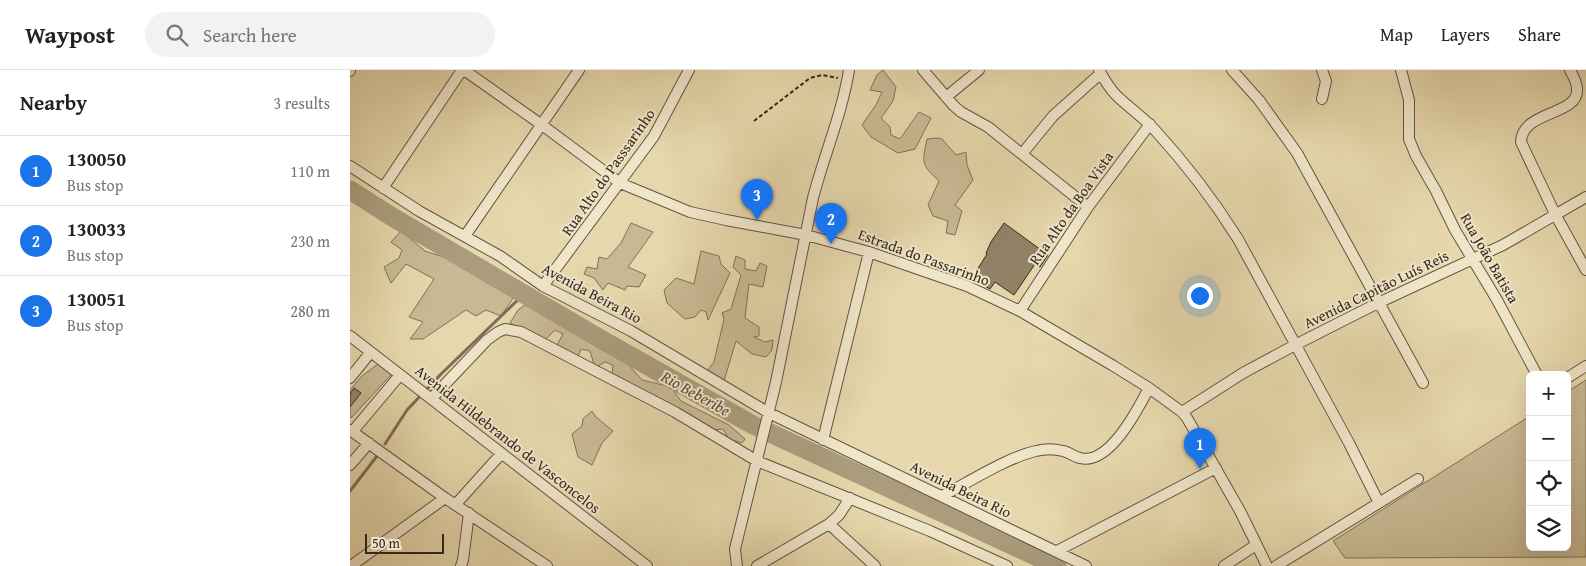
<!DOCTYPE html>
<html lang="en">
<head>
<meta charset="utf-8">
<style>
	:root { --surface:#fff; --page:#f2f2f2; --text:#222; --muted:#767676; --line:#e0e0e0; --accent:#1a73e8 }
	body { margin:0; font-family:"Gentium Book Plus",serif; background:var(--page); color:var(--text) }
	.controls { position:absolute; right:15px; bottom:15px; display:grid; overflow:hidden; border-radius:8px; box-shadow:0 5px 20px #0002 }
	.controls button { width:45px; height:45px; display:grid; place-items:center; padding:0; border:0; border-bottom:1px solid var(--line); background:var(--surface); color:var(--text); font:25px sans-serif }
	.scale { position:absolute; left:15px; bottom:12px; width:79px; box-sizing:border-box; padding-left:5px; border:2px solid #36291e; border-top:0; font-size:14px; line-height:18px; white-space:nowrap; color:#36291e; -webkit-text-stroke:4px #efe5c9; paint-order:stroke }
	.you { position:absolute; left:849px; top:225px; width:18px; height:18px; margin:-12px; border:4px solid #fff; border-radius:50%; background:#1a73e8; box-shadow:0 0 0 8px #1a73e833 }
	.badge { display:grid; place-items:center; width:32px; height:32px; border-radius:50%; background:var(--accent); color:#fff; font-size:16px; font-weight:700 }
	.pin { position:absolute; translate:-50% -41px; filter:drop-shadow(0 1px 2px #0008) }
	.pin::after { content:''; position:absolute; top:26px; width:18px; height:15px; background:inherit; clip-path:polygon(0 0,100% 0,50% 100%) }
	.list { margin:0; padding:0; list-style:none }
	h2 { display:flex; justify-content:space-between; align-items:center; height:65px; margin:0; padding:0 20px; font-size:21px }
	h2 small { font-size:16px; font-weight:400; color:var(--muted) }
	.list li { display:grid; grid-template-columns:32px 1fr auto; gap:15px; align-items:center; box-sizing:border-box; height:70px; padding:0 20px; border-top:1px solid var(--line) }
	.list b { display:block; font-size:19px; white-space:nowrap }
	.list p { margin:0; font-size:16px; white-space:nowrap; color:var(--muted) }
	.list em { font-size:16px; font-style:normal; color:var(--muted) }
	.icon { flex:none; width:28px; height:28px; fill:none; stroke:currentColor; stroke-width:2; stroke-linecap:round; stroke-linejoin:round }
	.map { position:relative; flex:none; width:1236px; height:496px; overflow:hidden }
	header { display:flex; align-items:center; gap:30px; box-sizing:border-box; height:70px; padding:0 25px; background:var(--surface); border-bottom:1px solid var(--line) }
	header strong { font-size:24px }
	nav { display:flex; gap:28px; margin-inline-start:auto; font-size:18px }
	.search { width:350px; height:45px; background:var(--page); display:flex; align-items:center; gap:12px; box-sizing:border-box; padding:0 18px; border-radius:28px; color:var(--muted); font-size:19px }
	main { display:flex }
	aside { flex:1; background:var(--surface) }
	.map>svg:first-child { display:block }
	.green { fill:#c8b994; stroke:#7f7159 }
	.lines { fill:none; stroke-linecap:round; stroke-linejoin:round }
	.stream { stroke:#7c6e56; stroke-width:3 }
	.river { stroke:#aa9c7c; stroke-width:19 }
	.building { fill:#928368; stroke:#36291e }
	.minor-casing { stroke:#625442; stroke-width:12 }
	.path { stroke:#36291e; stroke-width:2; stroke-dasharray:4 2.5; stroke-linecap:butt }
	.minor { stroke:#efe5c9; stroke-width:10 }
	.labels { text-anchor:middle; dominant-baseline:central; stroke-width:4; stroke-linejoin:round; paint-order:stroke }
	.street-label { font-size:15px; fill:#36291e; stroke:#efe5c9 }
	.water-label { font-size:16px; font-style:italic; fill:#594c3a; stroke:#efe5c9 }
</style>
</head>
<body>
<header>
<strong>Waypost</strong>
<div class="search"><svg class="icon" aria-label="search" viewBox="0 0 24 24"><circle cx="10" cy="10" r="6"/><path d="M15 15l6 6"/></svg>Search here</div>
<nav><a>Map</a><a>Layers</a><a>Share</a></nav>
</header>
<main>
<aside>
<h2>Nearby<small>3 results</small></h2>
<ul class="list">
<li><span class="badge">1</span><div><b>130050</b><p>Bus stop</p></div><em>110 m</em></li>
<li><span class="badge">2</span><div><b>130033</b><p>Bus stop</p></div><em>230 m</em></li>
<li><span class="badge">3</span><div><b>130051</b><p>Bus stop</p></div><em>280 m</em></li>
</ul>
</aside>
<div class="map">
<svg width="1236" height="496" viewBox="0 0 1236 496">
	<rect width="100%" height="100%" fill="#e6d7ac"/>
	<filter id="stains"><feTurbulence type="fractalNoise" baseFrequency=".004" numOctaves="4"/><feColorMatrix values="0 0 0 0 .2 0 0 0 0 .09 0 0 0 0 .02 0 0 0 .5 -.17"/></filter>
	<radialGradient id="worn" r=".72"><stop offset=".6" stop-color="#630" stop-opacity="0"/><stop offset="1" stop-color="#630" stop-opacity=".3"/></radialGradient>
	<!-- green -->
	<path class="green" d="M533,0L546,17L543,31L531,48L540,57L541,65L550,69L569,42L581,48L565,79L548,83L521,67L512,55L526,35L532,22L520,20L527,5Z
		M586,68L592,69L606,85L616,82L617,95L623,110L605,135L612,141L605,165L596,163L598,151L583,146L578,135L589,111C571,94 572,94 577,69Z
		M281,153L303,162L278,197L296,205L289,217L277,216L275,220L258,213L253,220L244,208L234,204L237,197L247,199L249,187L257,189L271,173Z
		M51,161L75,181L111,193L166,224L151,246L136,240L126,246L116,240L73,269H60L73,252L59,247L84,209L56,194L41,213L34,197L49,188L52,180L41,172Z
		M351,181L369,186L371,194L380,203L358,250L356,242L351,240L345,247L335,249L317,233L314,220L326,208L344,214Z
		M386,186L395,190V199L406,201L410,193L417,196L413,217L399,214L395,248L409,257V266L404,267L415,272L423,270L422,280L416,287L402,284L386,271L374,311L360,304L358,300L364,292L374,249L372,243L381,239L391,205L383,197Z
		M179,232L223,261L276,292L292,310L321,317L331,331L379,355L395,369L392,373L379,369L373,359L362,360L262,306L263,295L255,292L245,298L240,281L231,279L226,291L207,275L213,264L205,260L194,271L160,253L168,240Z
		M28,294H31L41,302V305L2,347L0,348V320L12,306Z
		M1236,310V487L995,488L983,471L1180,346V477H1217V322Z
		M242,341L246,347L263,361L252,373L242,395L228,387L222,364L232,356L233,349Z"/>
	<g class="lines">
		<!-- stream -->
		<path class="stream" d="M35,374L57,340L91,304L174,224
			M0,421L27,386"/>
		<!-- river -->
		<path class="river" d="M0,120L44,148L254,271L403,355L707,496"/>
	</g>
	<!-- building -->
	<path class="building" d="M654,153L698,185L690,197L685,194L664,225L645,212L640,219L623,209L629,201L627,200L637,184L636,183L641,172Z
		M4,318L11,323L0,337V324Z"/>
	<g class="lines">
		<!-- minor casing -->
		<g class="minor-casing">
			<path id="minor" d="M114,0L192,55L270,113L340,142L376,150L456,165L519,182L617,216L670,241L762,295L799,318L832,342L837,348L890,441L917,496
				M573,0L604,36L611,42L638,57L738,137
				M749,0C754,9 759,18 766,25C778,37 792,46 804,59C835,93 863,129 888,169L999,373L1029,433
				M882,0L909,30L947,83L1073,313
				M1051,0L1059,30V69L1066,86L1086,121L1105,160L1147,230L1187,305
				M1220,0C1223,6 1227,12 1227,19C1229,46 1172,40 1171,72L1205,144L1236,200
				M0,1V0
				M596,27L629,0
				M972,29L976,11L972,0
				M672,84L703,46L751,3
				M0,96L69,141L150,186L193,216L281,261L419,343L736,496
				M33,118L112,0
				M115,166L229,0
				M193,216L304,66L339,0
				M670,241L738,137L800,54
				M0,266L297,496
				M0,308L20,283
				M1217,308L1236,296
				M82,328L137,270L148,262L155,259L171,262L325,342L407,391L580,461L657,496
				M832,342L893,303L945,275L1028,233L1153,175L1236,127
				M0,360L95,428L197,496
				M3,361L50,305
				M473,370L519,182
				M0,395L19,373
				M592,426C619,412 658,387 686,381C694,379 705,379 713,381C719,382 724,387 730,388C759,396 788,339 799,318
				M106,434L151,384
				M479,454L525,496
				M707,481L866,398
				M1,496L95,428
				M111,496L113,490L119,443
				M387,496L385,479L426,312L463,128C474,85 492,44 499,0
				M407,496L479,454L489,445L500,428
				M874,496L906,475
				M926,496L1068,409"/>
		</g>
		<!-- path -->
		<path class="path" d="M404,51L460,8L472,5L488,8"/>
		<!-- minor -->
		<use href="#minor" class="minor"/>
	</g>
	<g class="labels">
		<!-- street labels -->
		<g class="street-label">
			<text transform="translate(258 102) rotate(-55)">Rua Alto do Passsarinho</text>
			<text transform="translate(721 138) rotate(-55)">Rua Alto da Boa Vista</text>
			<text transform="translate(574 187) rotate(20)">Estrada do Passarinho</text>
			<text transform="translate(1140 188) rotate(60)">Rua João Batista</text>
			<text transform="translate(1026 219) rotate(-26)">Avenida Capitão Luís Reis</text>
			<text transform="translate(242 223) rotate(28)">Avenida Beira Rio</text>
			<text transform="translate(158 369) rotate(38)">Avenida Hildebrando de Vasconcelos</text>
			<text transform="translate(611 419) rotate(26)">Avenida Beira Rio</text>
		</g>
		<!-- water labels -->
		<g class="water-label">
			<text transform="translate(346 323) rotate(29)">Rio Beberibe</text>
		</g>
	</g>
	<rect width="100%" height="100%" filter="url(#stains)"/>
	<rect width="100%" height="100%" fill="url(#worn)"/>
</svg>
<div class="controls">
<button>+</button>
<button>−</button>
<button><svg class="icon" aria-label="locate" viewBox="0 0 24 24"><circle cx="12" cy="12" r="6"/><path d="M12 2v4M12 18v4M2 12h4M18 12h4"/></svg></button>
<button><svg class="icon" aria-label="layers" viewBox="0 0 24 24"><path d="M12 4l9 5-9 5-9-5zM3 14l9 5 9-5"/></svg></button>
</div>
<div class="scale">50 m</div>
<div class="you"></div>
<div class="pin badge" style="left:850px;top:399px">1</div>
<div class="pin badge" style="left:481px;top:174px">2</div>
<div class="pin badge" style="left:407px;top:150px">3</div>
</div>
</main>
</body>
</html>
